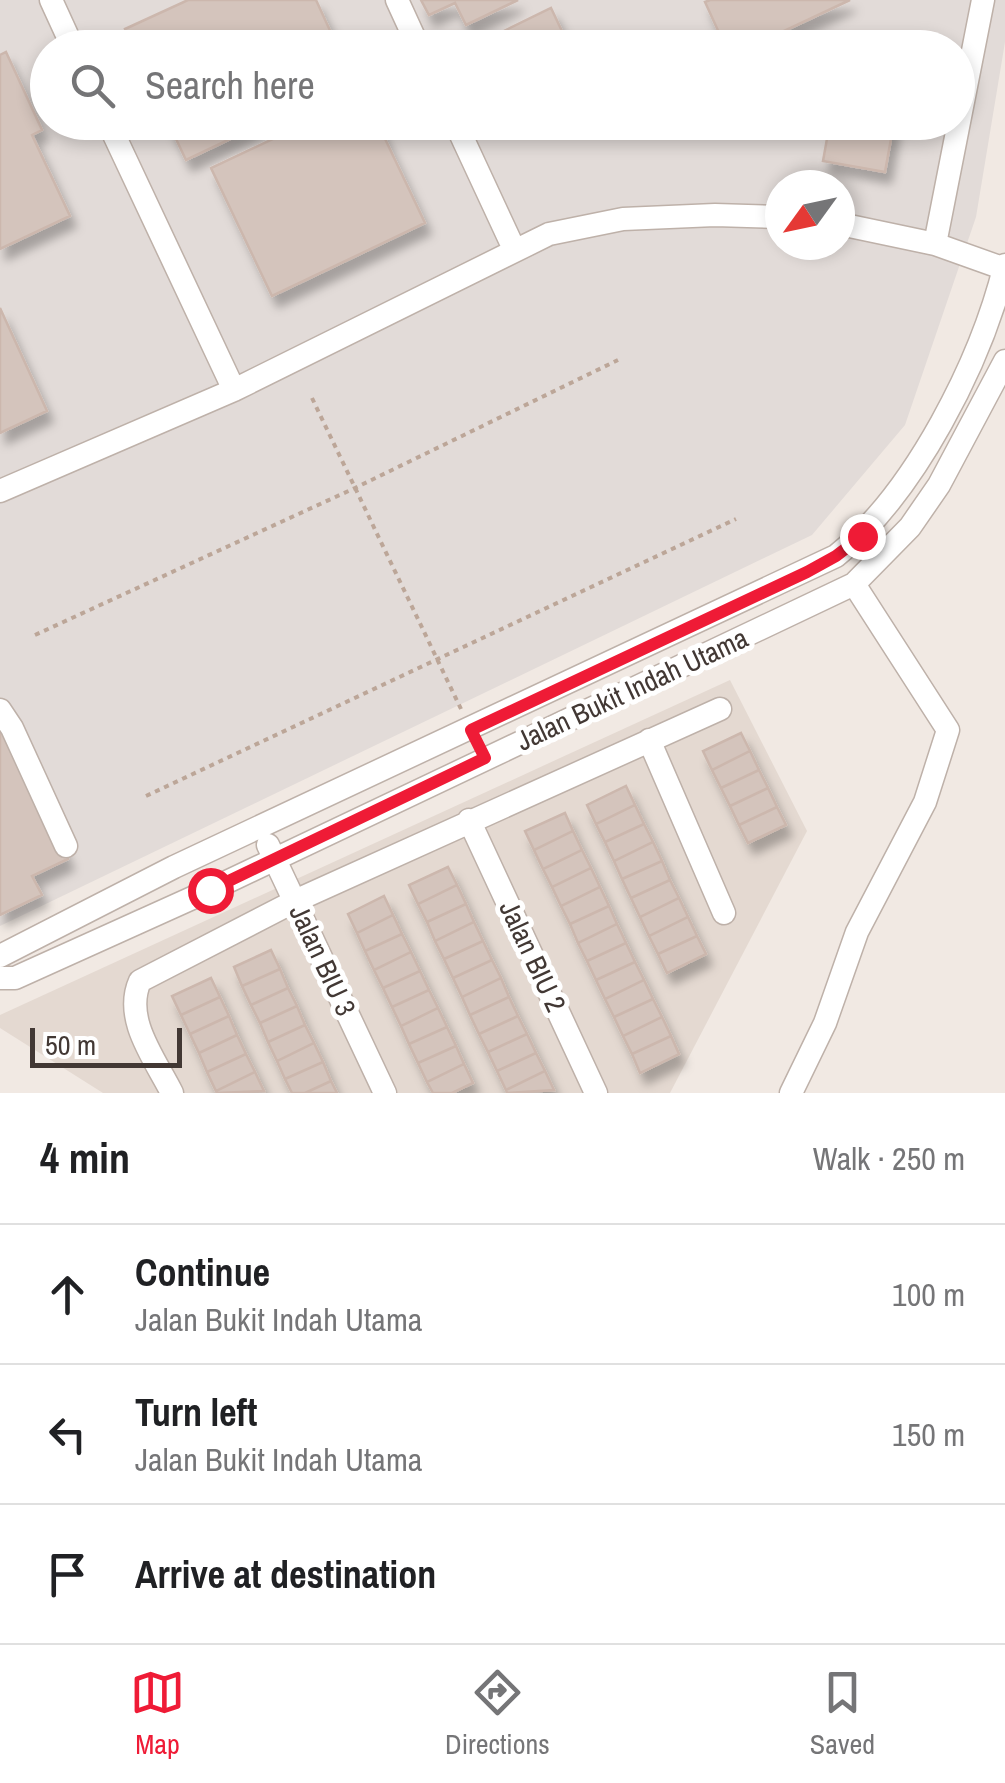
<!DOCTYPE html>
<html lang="en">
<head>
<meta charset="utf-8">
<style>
	:root { --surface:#fff; --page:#f2f2f2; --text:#202124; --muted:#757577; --line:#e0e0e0; --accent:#ef1b36 }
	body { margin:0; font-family:"Archivo Narrow",sans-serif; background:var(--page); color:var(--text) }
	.compass { position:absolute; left:765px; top:170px; width:90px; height:90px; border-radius:50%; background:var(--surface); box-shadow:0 5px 15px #0003; rotate:237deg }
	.scale { position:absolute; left:30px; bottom:25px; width:152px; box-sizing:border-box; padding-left:10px; border:5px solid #423834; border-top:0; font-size:28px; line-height:35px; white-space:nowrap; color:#423834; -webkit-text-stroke:8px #fff; paint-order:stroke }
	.stop { position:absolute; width:30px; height:30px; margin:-22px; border:8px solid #ef1b36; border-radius:50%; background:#fff }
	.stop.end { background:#ef1b36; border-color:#fff; box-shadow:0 2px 10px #0008 }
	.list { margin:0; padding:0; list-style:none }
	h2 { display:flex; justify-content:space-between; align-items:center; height:130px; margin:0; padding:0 40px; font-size:42px }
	h2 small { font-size:32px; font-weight:400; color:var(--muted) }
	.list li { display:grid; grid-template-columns:65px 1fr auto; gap:30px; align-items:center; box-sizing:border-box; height:140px; padding:0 40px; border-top:2px solid var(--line) }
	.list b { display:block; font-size:38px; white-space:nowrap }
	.list p { margin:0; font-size:32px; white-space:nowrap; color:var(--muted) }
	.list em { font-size:32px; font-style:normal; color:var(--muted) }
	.icon { flex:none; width:55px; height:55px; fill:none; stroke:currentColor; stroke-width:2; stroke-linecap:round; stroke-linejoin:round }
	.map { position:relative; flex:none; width:1005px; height:1093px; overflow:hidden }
	.search { position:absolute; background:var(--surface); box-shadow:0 5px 15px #0003; left:30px; right:30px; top:30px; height:110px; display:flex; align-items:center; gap:25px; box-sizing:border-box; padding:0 35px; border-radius:55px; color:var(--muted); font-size:38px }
	.sheet { height:550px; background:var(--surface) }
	nav { display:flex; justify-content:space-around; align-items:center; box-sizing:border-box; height:140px; border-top:2px solid var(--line); background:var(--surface); font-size:28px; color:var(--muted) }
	nav a { display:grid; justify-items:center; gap:5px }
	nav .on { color:var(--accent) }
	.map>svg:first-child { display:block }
	.residential { fill:#e4d9d1 }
	.industrial { fill:#e2dbd8; fill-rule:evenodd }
	.building { fill:#d4c4bc; stroke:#ccb7ad; stroke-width:2.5; filter:url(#shadow) }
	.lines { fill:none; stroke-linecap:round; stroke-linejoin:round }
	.minor-casing { stroke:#beb1a9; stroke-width:25 }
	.path { stroke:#bca698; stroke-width:4; stroke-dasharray:5 5; stroke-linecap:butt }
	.minor { stroke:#fff; stroke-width:22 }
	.route { stroke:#ef1b36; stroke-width:12 }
	.labels { text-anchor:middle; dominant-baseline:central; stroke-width:10; stroke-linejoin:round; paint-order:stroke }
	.street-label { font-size:28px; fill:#423834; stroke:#fff }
</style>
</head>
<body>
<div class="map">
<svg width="1005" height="1093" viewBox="0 0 1005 1093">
	<defs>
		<filter id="shadow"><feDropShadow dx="6" dy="11" stdDeviation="5" flood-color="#0004"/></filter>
	</defs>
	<rect width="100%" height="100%" fill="#f1e9e3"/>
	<!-- residential -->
	<path class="residential" d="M730,680L807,831L670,1093H103L0,1028V1015Z"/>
	<!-- industrial -->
	<path class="industrial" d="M0,0H1005V42L976,217L905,425L812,535L0,926ZM48,48H958V122H48ZM780,185H840V245H780Z"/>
	<!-- building -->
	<path class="building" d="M188,0H316L338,48H133L125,29Z
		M421,0H518L466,25L455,3L429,15Z
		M710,0H850L748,48H726L705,2Z
		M551,8L570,48H469Z
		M6,52L42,130L32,135L70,216L0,249V55Z
		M168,122H266L186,160Z
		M309,122H377L425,223L272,296L211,168Z
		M830,122H894L885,172L823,161Z
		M0,308L47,411L0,433Z
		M0,718L68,859L32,876L42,895L0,915Z
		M741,733L750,751L712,770L703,751Z
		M750,751L759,770L721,788L712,770Z
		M759,770L768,788L730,806L721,788Z
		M626,786L635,805L596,824L587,805Z
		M768,788L777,807L739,825L730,806Z
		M635,805L644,824L605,842L596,824Z
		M777,807L786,825L748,843L739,825Z
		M565,813L573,831L534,850L525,831Z
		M644,824L653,842L614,861L605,842Z
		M573,831L582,850L543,869L534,850Z
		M653,842L662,861L622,879L614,861Z
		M582,850L591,868L552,887L543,869Z
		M662,861L670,880L631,898L622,879Z
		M448,867L457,885L418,904L409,885Z
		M591,868L600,887L561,906L552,887Z
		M670,880L679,898L640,917L631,898Z
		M457,885L466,904L427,922L418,904Z
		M600,887L609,906L570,924L561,906Z
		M384,896L393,915L357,933L348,914Z
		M679,898L688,917L649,936L640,917Z
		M466,904L474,922L435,941L427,922Z
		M609,906L617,924L578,943L570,924Z
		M393,915L402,934L365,951L357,933Z
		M688,917L697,936L658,954L649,936Z
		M474,922L483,941L444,959L435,941Z
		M617,924L626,943L587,961L578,943Z
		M402,934L411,952L374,970L365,951Z
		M697,936L706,954L667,973L658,954Z
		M483,941L492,960L453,978L444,959Z
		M626,943L635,962L596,980L587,961Z
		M271,950L280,969L242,986L234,967Z
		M411,952L420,971L383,988L374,970Z
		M492,960L501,978L462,997L453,978Z
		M635,962L644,980L605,999L596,980Z
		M280,969L288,988L251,1005L242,986Z
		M420,971L429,990L392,1007L383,988Z
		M211,978L220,997L181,1015L172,996Z
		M501,978L509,997L470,1015L462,997Z
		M644,980L653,999L614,1017L605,999Z
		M288,988L297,1006L260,1023L251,1005Z
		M429,990L438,1008L401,1026L392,1007Z
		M220,997L229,1016L190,1034L181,1015Z
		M509,997L518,1016L479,1034L470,1015Z
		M653,999L662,1017L623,1036L614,1017Z
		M297,1006L305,1025L268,1042L260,1023Z
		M438,1008L447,1027L409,1044L401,1026Z
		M229,1016L237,1035L199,1053L190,1034Z
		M518,1016L527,1034L488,1052L479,1034Z
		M662,1017L671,1036L632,1054L623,1036Z
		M305,1025L314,1043L277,1061L268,1042Z
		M447,1027L456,1046L418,1063L409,1044Z
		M527,1034L536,1053L497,1071L488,1052Z
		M237,1035L246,1054L207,1072L199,1053Z
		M671,1036L679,1054L640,1073L632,1054Z
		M314,1043L323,1062L285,1079L277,1061Z
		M456,1046L464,1064L427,1082L418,1063Z
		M536,1053L545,1071L506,1090L497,1071Z
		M246,1054L255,1072L216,1091L207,1072Z
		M323,1062L331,1081L305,1093H292L285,1079Z
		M464,1064L473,1083L452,1093H433L427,1082Z
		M545,1071L554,1090L507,1093L506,1090Z
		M255,1072L264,1091L217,1093L216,1091Z
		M331,1081L337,1093H305Z"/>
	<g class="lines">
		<!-- minor casing -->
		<g class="minor-casing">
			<path id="minor" d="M51,0L73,48
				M397,0L419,48
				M108,122L234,390
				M455,122L514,249
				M840,224L935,244L1005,269
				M935,244L983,0
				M0,491L234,390L549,234L623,219L715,215L780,217
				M0,710L12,728L66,846
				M649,740L724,913
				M469,820L596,1093
				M268,845L385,1093
				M0,956L174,867L836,556C915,493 981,362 1005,265
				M0,978H15L210,890L854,584L910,527L939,485L1005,361
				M172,1093C155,1059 123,1019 140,981L295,901L720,709
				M791,1093L825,1023L857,932L925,802L948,730L854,584"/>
		</g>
		<!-- path -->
		<path class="path" d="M312,398L461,709
			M35,635L355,488L618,360
			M146,796L736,519"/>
		<!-- minor -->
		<use href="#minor" class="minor"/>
	</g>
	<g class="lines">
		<!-- route -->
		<path class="route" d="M210,890L485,758L471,730L807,572L836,556L862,536"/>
	</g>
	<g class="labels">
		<!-- street labels -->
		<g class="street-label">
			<text transform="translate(632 689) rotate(-25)">Jalan Bukit Indah Utama</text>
			<text transform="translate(533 956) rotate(65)">Jalan BIU 2</text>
			<text transform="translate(323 960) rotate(65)">Jalan BIU 3</text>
		</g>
	</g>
</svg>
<svg class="compass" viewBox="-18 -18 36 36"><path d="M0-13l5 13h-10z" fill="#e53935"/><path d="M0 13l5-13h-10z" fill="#757577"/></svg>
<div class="scale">50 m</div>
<div class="stop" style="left:210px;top:890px"></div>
<div class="stop end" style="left:862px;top:536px"></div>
<div class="search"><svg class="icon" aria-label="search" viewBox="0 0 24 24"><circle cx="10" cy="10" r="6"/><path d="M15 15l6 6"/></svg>Search here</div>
</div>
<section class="sheet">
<h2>4 min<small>Walk · 250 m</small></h2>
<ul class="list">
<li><svg class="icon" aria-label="ahead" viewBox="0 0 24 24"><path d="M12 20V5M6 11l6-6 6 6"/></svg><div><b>Continue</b><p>Jalan Bukit Indah Utama</p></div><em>100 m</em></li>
<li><svg class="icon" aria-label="left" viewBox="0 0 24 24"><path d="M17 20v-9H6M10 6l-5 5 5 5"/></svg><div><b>Turn left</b><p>Jalan Bukit Indah Utama</p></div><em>150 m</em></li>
<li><svg class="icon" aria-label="arrive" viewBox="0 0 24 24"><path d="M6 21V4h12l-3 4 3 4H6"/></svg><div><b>Arrive at destination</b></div></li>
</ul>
</section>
<nav>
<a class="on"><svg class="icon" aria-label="map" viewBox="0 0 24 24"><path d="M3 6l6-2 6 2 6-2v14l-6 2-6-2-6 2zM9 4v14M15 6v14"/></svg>Map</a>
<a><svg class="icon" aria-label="directions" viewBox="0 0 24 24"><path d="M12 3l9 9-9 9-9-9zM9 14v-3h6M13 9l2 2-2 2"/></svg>Directions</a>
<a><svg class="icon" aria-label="saved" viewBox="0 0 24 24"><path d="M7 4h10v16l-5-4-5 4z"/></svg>Saved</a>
</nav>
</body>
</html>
